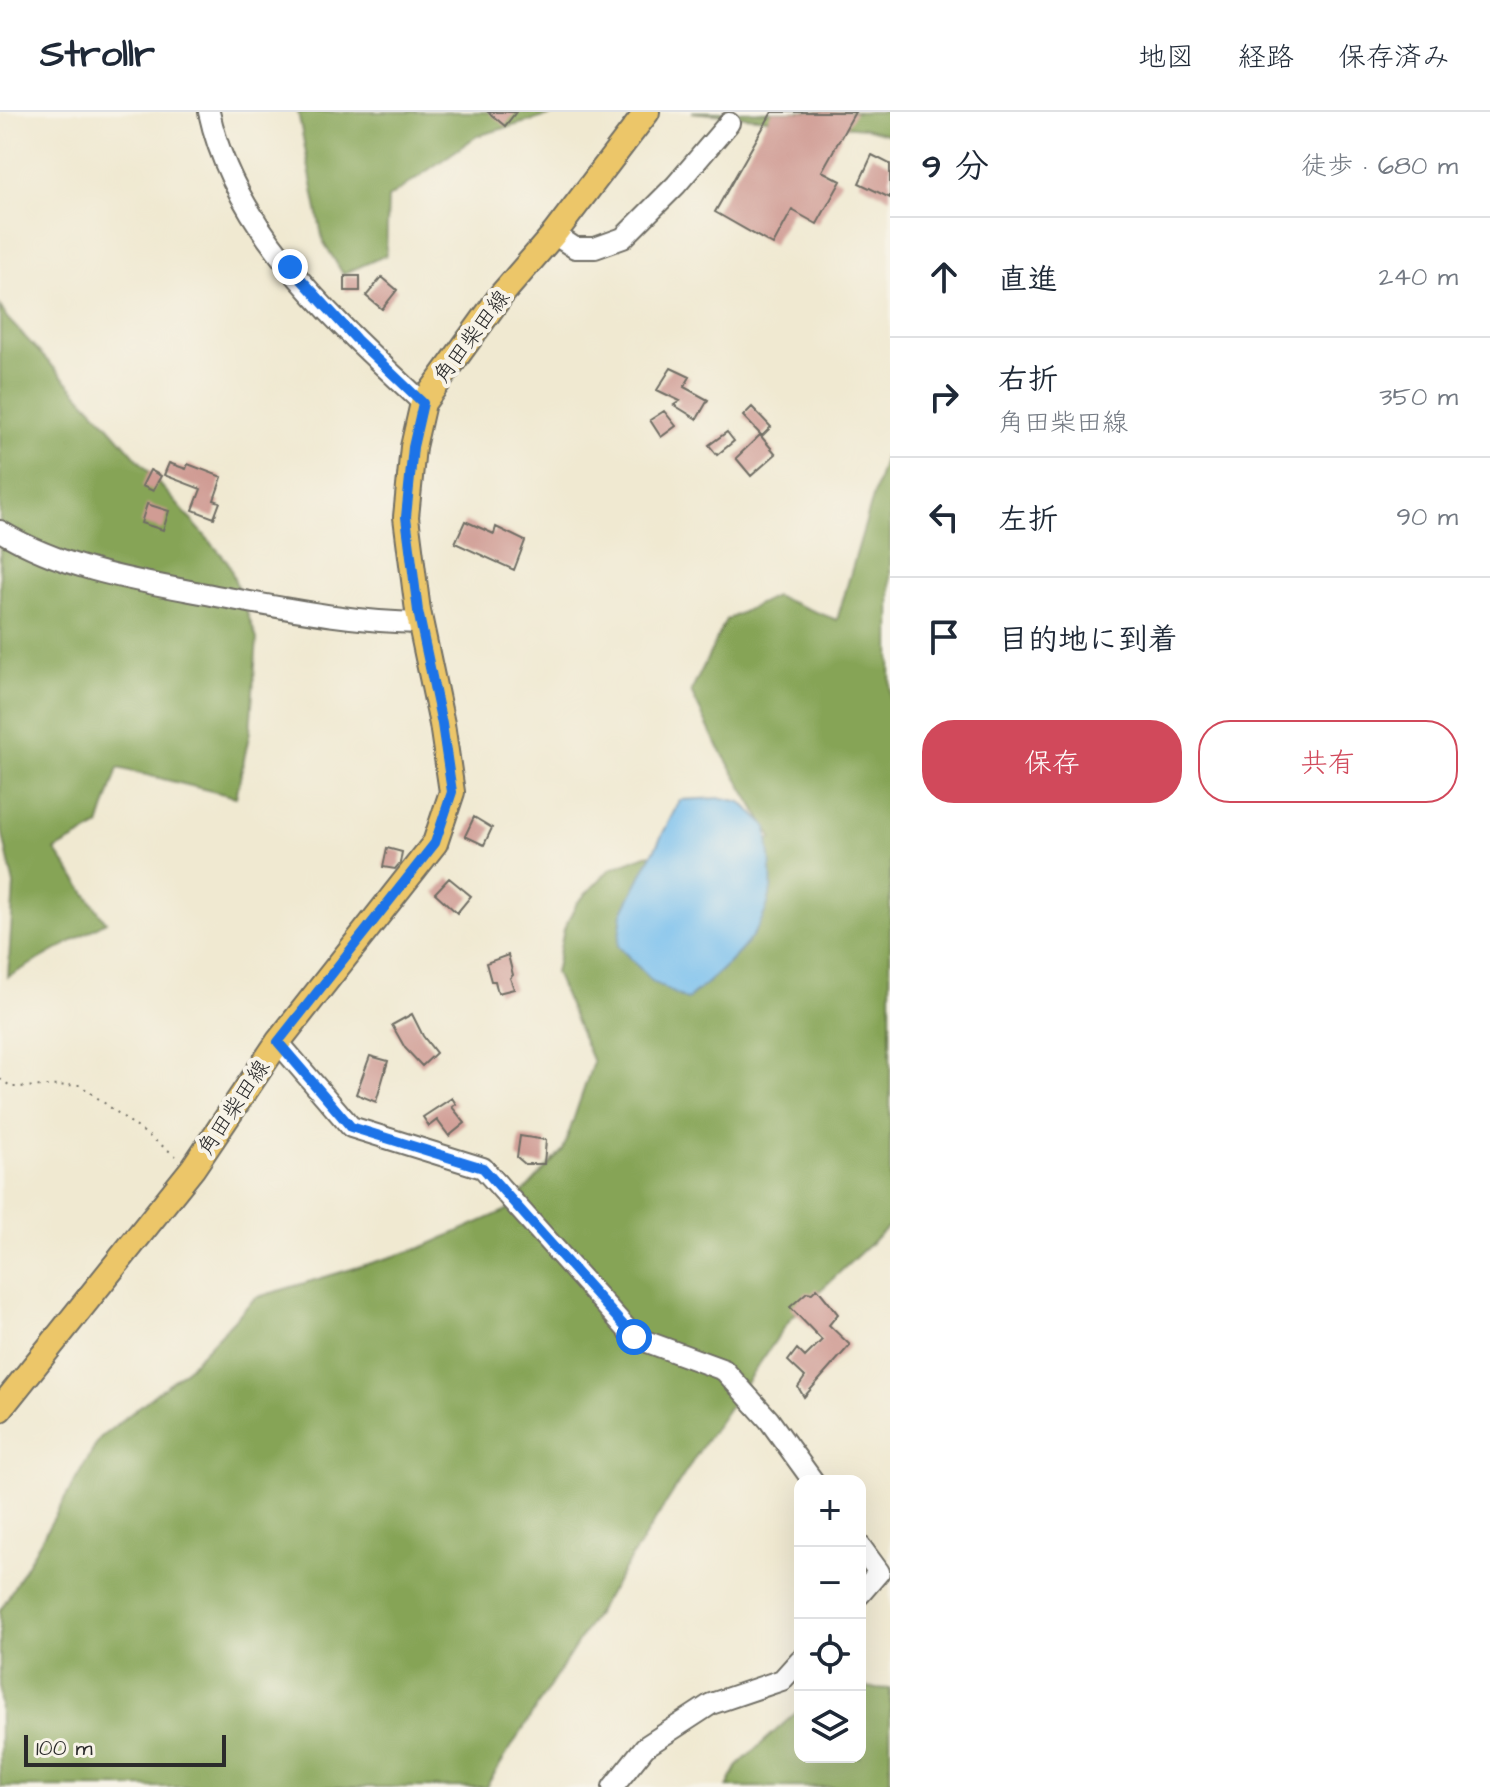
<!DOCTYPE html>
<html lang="ja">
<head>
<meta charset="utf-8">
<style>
	:root { --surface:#fff; --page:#f6f6f7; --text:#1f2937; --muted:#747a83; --line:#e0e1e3; --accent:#d1495b }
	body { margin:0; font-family:"Architects Daughter","Klee One",sans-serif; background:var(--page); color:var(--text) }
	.controls { position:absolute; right:24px; bottom:24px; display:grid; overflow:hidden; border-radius:16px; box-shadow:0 8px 32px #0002 }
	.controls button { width:72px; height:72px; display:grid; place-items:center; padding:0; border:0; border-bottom:2px solid var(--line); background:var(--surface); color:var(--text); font:40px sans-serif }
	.scale { position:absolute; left:24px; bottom:20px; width:202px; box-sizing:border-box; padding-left:8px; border:4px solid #2b2b2b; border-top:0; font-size:22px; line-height:28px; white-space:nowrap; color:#2b2b2b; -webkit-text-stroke:6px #f7f3e8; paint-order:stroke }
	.stop { position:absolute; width:24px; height:24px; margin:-18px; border:6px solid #1a73e8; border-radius:50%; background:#fff }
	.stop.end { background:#1a73e8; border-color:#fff; box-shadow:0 2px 8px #0008 }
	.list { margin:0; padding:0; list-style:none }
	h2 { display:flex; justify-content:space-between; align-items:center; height:104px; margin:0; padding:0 32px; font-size:34px }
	h2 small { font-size:26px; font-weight:400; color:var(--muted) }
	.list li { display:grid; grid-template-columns:52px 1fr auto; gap:24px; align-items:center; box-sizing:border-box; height:120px; padding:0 32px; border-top:2px solid var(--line) }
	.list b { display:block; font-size:30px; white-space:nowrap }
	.list p { margin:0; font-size:26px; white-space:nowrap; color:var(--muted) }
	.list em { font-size:26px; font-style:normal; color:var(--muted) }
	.actions { display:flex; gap:16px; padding:24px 32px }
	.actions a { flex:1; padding:18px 0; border:2px solid var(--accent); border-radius:32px; text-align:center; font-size:28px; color:var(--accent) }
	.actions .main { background:var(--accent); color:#fff }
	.icon { flex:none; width:44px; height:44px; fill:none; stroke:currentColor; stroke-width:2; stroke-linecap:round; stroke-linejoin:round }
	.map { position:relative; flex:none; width:890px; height:1675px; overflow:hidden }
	header { display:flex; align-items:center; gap:48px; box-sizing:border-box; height:112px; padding:0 40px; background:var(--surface); border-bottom:2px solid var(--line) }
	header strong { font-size:38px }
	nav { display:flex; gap:44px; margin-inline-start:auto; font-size:28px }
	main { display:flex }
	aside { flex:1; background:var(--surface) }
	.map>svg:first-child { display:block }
	.forest { fill:#86a456; stroke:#586840; stroke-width:2 }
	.water { fill:#75beee; stroke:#50748c; stroke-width:2 }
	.building { fill:#d09c94 }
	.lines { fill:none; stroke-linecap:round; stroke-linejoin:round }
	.minor-casing { stroke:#706e65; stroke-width:24 }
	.major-casing { stroke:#706e65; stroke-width:28 }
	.path { stroke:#706e65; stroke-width:2; stroke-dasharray:2 6; stroke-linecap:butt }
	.minor { stroke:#fff; stroke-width:20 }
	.major { stroke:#ecc669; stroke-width:24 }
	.route { stroke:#1a73e8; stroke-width:10 }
	.labels { text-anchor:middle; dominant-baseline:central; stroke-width:8; stroke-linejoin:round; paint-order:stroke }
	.street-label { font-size:22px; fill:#2b2b2b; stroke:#f7f3e8 }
</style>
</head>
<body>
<header>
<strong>Strollr</strong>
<nav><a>地図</a><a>経路</a><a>保存済み</a></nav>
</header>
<main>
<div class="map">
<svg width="890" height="1675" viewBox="0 0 890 1675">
	<rect width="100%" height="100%" fill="#f7f3e8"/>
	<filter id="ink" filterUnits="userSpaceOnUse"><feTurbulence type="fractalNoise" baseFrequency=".0125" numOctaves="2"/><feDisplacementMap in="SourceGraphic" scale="16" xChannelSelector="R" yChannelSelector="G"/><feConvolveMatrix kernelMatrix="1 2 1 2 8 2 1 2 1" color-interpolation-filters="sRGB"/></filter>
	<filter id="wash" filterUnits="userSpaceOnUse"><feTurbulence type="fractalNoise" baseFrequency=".006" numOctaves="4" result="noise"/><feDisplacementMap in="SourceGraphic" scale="32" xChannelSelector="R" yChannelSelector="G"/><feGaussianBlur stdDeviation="1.8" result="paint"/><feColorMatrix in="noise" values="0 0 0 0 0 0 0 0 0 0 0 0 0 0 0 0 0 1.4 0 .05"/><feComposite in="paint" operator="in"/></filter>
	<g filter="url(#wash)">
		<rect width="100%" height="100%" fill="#f0e9d1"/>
		<!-- forest -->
		<path class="forest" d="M298,0H632L555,2L477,24L388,86L386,143L343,162L323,129Z
			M692,0H890V23L864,16Z
			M0,194L7,206L107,312L228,450L257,527L250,619L236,685L118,656L99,714L55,738L106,810L8,865L14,773L0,710Z
			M890,327V1113L791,1206L701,1336L486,1675H0V1499L100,1326L188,1256L255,1186L421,1136L507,1098L563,1038L593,950L555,861L564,817L577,791L610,757L646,743L773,727L715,629L691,580L726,508L775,484L837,508Z
			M860,1575L890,1577V1675H727L738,1653L800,1597V1645H860Z"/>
		<!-- water -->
		<path class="water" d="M723,686L741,690L767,715C768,735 773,758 771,777C765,826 722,858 687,888L653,870L618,834L622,801L680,688Z"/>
		<g id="blocks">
			<!-- building -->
			<path class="building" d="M488,0H516L505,14Z
				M772,0H855L822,59L841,69L817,112L792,98L773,133L715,100Z
				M872,43L890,52V86L859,71Z
				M345,164H360V179H345Z
				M382,165L397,178L382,197L366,184Z
				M671,256L690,265L684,275L708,288L697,307L674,293L680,289L657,278Z
				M752,295L771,315L762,324L743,304Z
				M664,299L676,314L661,325L650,308Z
				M727,320L734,329L717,343L709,333Z
				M760,323L776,342L751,364L736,346Z
				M169,351L186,357L188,352L222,365L214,388L220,390L214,406L193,398L201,377L164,363Z
				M150,358L161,364L153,379L142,374Z
				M147,392L169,399L163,418L141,411Z
				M465,409L494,422L496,415L525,429L514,458L455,431Z
				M474,705L492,716L484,733L465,724Z
				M387,736L402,740L400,751L395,757L383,755Z
				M449,766L471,784L457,801L435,781Z
				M508,843L513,863L510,866L514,877L498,881L495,869H491L486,851Z
				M412,902L423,924L436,941L422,954L405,936L392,913Z
				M370,944L388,949L376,990L356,982Z
				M452,986L456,992L452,995L465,1011L449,1024L437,1008L429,1014L423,1005Z
				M520,1024L546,1028L544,1052H525L517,1045Z
				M817,1176L838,1202L829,1213L850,1233L804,1285L798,1275L805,1265L788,1249L797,1237L805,1245L822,1228L790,1195L807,1180L812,1181Z"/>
		</g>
	</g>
	<g filter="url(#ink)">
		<use href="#blocks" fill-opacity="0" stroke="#706e65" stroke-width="2"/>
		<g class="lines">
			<!-- minor casing -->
			<g class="minor-casing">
				<path id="minor" d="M209,0C235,121 337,210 423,291
					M554,122L575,136H595L623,126L676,73L729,11
					M0,419C68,460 145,470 222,485C288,497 353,510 421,511
					M278,930L351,1015L483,1056L634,1225L724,1258L769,1308L813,1369
					M860,1434L879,1460L860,1482
					M613,1675L645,1635L711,1592L782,1568L800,1548"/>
			</g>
			<!-- major casing -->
			<g class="major-casing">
				<path id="major" d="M0,1297L193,1056L278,930L435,731L452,680L442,612L418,499L406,405L413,335L423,291L502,182L554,122L647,0"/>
			</g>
			<!-- path -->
			<path class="path" d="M0,967L12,975L80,973L176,1044"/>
			<!-- minor -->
			<use href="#minor" class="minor"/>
			<!-- major -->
			<use href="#major" class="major"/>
		</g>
	</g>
	<g class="lines" filter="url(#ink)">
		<!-- route -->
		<path class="route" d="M290,155L356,227L423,291L413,335L406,405L418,499L442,612L452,680L435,731L278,930L351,1015L483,1056L634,1225"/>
	</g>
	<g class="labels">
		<!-- street labels -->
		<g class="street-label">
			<text transform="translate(472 225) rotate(-53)">角田柴田線</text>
			<text transform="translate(234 996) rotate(-56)">角田柴田線</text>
		</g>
	</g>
</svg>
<div class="controls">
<button>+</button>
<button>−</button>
<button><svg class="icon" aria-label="locate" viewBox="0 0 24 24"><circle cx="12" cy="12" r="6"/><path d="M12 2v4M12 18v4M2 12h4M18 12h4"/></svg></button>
<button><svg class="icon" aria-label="layers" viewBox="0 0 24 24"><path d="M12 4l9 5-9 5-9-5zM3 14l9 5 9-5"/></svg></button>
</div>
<div class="scale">100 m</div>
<div class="stop" style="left:634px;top:1225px"></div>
<div class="stop end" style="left:290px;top:155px"></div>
</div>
<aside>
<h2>9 分<small>徒歩 · 680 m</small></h2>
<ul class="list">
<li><svg class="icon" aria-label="ahead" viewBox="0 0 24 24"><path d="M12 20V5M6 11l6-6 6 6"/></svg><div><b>直進</b></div><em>240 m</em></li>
<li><svg class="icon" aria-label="right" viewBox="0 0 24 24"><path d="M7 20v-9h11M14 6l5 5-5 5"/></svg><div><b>右折</b><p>角田柴田線</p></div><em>350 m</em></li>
<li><svg class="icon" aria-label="left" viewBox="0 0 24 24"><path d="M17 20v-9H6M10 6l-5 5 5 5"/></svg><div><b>左折</b></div><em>90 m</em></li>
<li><svg class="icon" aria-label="arrive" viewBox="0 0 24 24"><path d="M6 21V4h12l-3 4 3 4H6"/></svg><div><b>目的地に到着</b></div></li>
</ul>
<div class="actions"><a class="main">保存</a><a>共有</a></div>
</aside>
</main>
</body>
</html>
